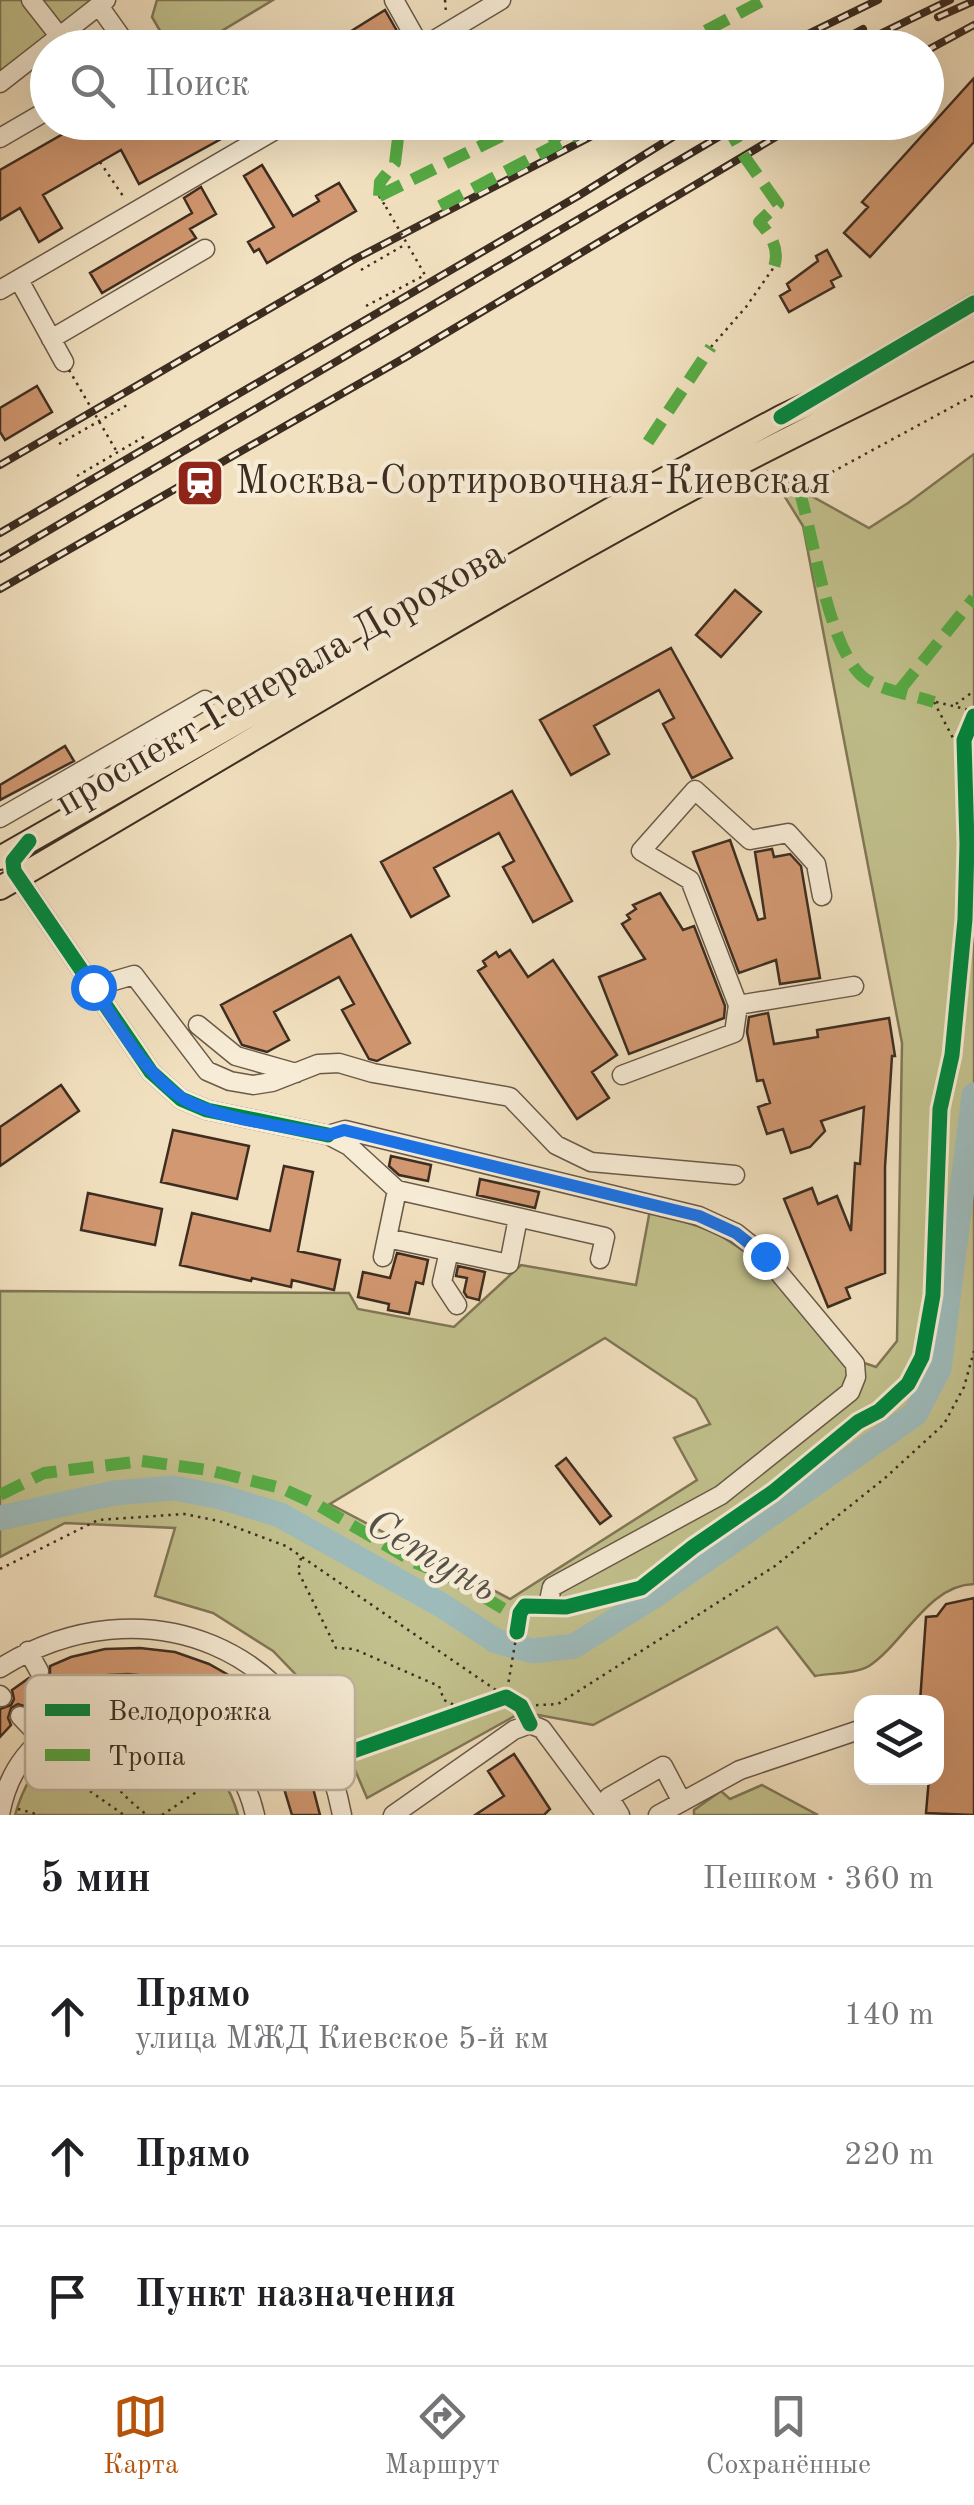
<!DOCTYPE html>
<html lang="ru">
<head>
<meta charset="utf-8">
<style>
	:root { --surface:#fff; --page:#f6f6f6; --text:#202124; --muted:#757577; --line:#e0e0e0; --accent:#b45309 }
	body { margin:0; font-family:"Old Standard TT",serif; background:var(--page); color:var(--text) }
	.controls { position:absolute; right:30px; bottom:30px; display:grid; overflow:hidden; border-radius:20px; box-shadow:0 10px 40px #0002 }
	.controls button { width:90px; height:90px; display:grid; place-items:center; padding:0; border:0; border-bottom:2px solid var(--line); background:var(--surface); color:var(--text); font:50px sans-serif }
	.stop { position:absolute; width:30px; height:30px; margin:-22px; border:8px solid #1a73e8; border-radius:50%; background:#fff }
	.stop.end { background:#1a73e8; border-color:#fff; box-shadow:0 2px 10px #0008 }
	.list { margin:0; padding:0; list-style:none }
	h2 { display:flex; justify-content:space-between; align-items:center; height:130px; margin:0; padding:0 40px; font-size:42px }
	h2 small { font-size:32px; font-weight:400; color:var(--muted) }
	.list li { display:grid; grid-template-columns:65px 1fr auto; gap:30px; align-items:center; box-sizing:border-box; height:140px; padding:0 40px; border-top:2px solid var(--line) }
	.list b { display:block; font-size:38px; white-space:nowrap }
	.list p { margin:0; font-size:32px; white-space:nowrap; color:var(--muted) }
	.list em { font-size:32px; font-style:normal; color:var(--muted) }
	.icon { flex:none; width:55px; height:55px; fill:none; stroke:currentColor; stroke-width:2; stroke-linecap:round; stroke-linejoin:round }
	.map { position:relative; flex:none; width:974px; height:1815px; overflow:hidden }
	.search { position:absolute; background:var(--surface); box-shadow:0 10px 40px #0002; left:30px; right:30px; top:30px; height:110px; display:flex; align-items:center; gap:25px; box-sizing:border-box; padding:0 35px; border-radius:55px; color:var(--muted); font-size:38px }
	.sheet { height:550px; background:var(--surface) }
	nav { display:flex; justify-content:space-around; align-items:center; box-sizing:border-box; height:140px; border-top:2px solid var(--line); background:var(--surface); font-size:28px; color:var(--muted) }
	nav a { display:grid; justify-items:center; gap:5px }
	nav .on { color:var(--accent) }
	.map>svg:first-child { display:block }
	.green { fill:#c2c18d; stroke:#807757; stroke-width:2.5; fill-rule:evenodd }
	.lines { fill:none; stroke-linecap:round; stroke-linejoin:round }
	.river { stroke:#9ebbbb; stroke-width:25 }
	.building { fill:#d29871; stroke:#3d2d21; stroke-width:2.5 }
	.minor-casing { stroke:#6a5a49; stroke-width:21 }
	.major-casing { stroke:#3d2d21; stroke-width:26 }
	.path { stroke:#3d2d21; stroke-width:2.5; stroke-dasharray:2.5 5; stroke-linecap:butt }
	.minor { stroke:#f7ecd6; stroke-width:18 }
	.major { stroke:#f2e1c0; stroke-width:22 }
	.rail-casing { stroke:#3d2d21; stroke-width:8 }
	.rail { stroke:#f7ecd6; stroke-width:4; stroke-dasharray:11; stroke-linecap:butt }
	.path-bridge { stroke:#3d2d21; stroke-width:2.5; stroke-dasharray:2.5 5; stroke-linecap:butt }
	.quiet { stroke:#55ab43; stroke-width:12; stroke-dasharray:25 12; stroke-linecap:butt }
	.cycleway-casing { stroke:#f7ecd6; stroke-width:21 }
	.cycleway { stroke:#00873e; stroke-width:15 }
	.route { stroke:#1a73e8; stroke-width:12 }
	.labels { text-anchor:middle; dominant-baseline:central; stroke-width:9; stroke-linejoin:round; paint-order:stroke }
	.poi-label { font-size:40px; fill:#3d2d21; stroke:#f7ecd6; text-anchor:start }
	.street-label { font-size:40px; fill:#3d2d21; stroke:#f7ecd6 }
	.water-label { font-size:42px; font-style:italic; fill:#555048; stroke:#f7ecd6 }
	.key { fill:#f7ecd6; stroke:#bfb3a0; stroke-width:2.5 }
	.key-label { font-size:28px; fill:#3d2d21 }
</style>
</head>
<body>
<div class="map">
<svg width="974" height="1815" viewBox="0 0 974 1815">
	<rect width="100%" height="100%" fill="#f2e1c0"/>
	<filter id="stains"><feTurbulence type="fractalNoise" baseFrequency=".002" numOctaves="4"/><feColorMatrix values="0 0 0 0 .2 0 0 0 0 .09 0 0 0 0 .02 0 0 0 .5 -.17"/></filter>
	<radialGradient id="worn" r=".72"><stop offset=".6" stop-color="#630" stop-opacity="0"/><stop offset="1" stop-color="#630" stop-opacity=".3"/></radialGradient>
	<!-- green -->
	<path class="green" d="M0,0H106L64,23L0,71Z
		M157,0H273L195,47L170,48L152,17Z
		M974,454V1584C928,1585 904,1643 869,1666C856,1674 830,1673 815,1676L777,1627L593,1725L522,1712L367,1798L329,1709L273,1651L213,1613L155,1596L175,1528L65,1523L0,1557V1291L349,1293L358,1309L454,1327L521,1265L636,1285L650,1210L715,1232L765,1265L838,1354L876,1367L897,1341L902,1043L803,526L770,473L869,528L908,503ZM605,1338L696,1399L710,1424L674,1438L697,1480L510,1599L330,1504Z
		M109,1726C122,1727 136,1726 150,1728C195,1738 226,1772 238,1815H15C31,1759 57,1745 109,1726Z
		M762,1785L818,1815H694V1810L721,1791L730,1799Z"/>
	<g class="lines">
		<!-- river -->
		<path class="river" d="M0,1518L114,1493L174,1488L221,1497L280,1515L443,1606L496,1641L533,1651L574,1646L651,1598L915,1414L939,1369L974,1095"/>
	</g>
	<!-- building -->
	<path class="building" d="M385,10L397,31L371,48H324Z
		M974,78V142L870,257L844,233L868,207L862,202Z
		M84,122H212L221,139L139,184L121,150L100,162L43,195L62,228L39,242L20,208L0,220V170Z
		M262,165L293,216L319,201L316,196L339,183L356,211L267,263L259,249L254,252L248,242L274,227L244,176Z
		M201,187L216,214L190,229L196,238L102,293L90,273L192,213L184,198Z
		M827,250L841,276L831,281L834,287L789,312L780,296L790,290L787,284L818,261L816,256Z
		M37,386L52,412L5,440L0,432V408Z
		M735,590L761,612L721,657L696,635Z
		M671,648L732,758L692,778L663,724L674,718L659,690L594,726L609,754L571,775L540,720Z
		M65,746L74,761L0,800V785Z
		M512,791L572,901L533,922L503,867L514,861L499,833L434,868L449,896L411,917L381,862Z
		M730,840L758,920L765,918L755,852L772,849L774,857L790,854L801,866L820,978L780,984L776,960L739,973L693,852Z
		M660,893L683,930L694,926L725,1006L724,1018L629,1054L599,977L645,959L622,924L630,919L627,915L636,909L633,905Z
		M351,935L410,1043L377,1061L369,1059L342,1010L354,1004L339,977L274,1012L289,1040L267,1052L242,1045L221,1005Z
		M510,950L528,977L553,960L617,1055L592,1072L609,1098L577,1119L478,971L486,966L483,961L496,952L499,957Z
		M768,1013L774,1044L818,1037L817,1030L889,1018L895,1056H892L885,1167V1273L846,1288L850,1298L828,1307L784,1199L812,1188L818,1204L837,1196L851,1231L855,1163L860,1164L864,1107L821,1121L825,1131L810,1147L791,1153L783,1129L767,1134L758,1107L770,1103L763,1080L757,1081L747,1032L749,1017Z
		M61,1085L79,1111L0,1166V1127Z
		M173,1130L249,1146L237,1199L161,1182Z
		M391,1156L431,1165L428,1181L399,1175L389,1166Z
		M284,1166L313,1172L298,1251L340,1260L334,1290L292,1280L291,1287L252,1278L251,1281L180,1265L192,1213L270,1231Z
		M480,1179L539,1192L535,1208L477,1195Z
		M88,1193L162,1209L155,1245L81,1230Z
		M397,1253L428,1260L423,1284L416,1282L409,1314L388,1310L389,1304L358,1297L363,1272L390,1278Z
		M458,1266L485,1272L479,1300L467,1297L464,1292L467,1278L456,1276Z
		M566,1458L611,1516L600,1524L556,1466Z
		M974,1598V1815L926,1813L929,1778H936V1702H920L926,1617L937,1616L946,1604Z
		M140,1648L175,1652L209,1664L239,1681L267,1703L289,1730L306,1761L320,1815H292L276,1762L253,1729L239,1715L206,1692L168,1678L128,1674L107,1675L61,1689L56,1683H45L38,1692L40,1701L30,1708L18,1704L11,1708L8,1718L11,1725L0,1737V1709L11,1705L14,1699L12,1690L29,1678L38,1683L44,1682L50,1677V1666L71,1657L105,1649Z
		M514,1754L550,1809L544,1815H475L504,1796L488,1771Z"/>
	<g class="lines">
		<!-- minor casing -->
		<g class="minor-casing">
			<path id="minor" d="M31,0L60,37
				M394,0L421,48
				M99,6L129,48
				M421,48L501,0
				M0,83L106,0
				M0,138L48,110
				M19,280L64,362
				M0,290L289,122
				M51,339L205,249
				M875,362L974,303
				M0,818L205,700
				M25,845L13,861L14,871L151,1072L181,1099L207,1110L328,1135L349,1146L397,1190L383,1257
				M93,987L134,975L207,1071L230,1081L253,1085L272,1082L318,1064L339,1063L373,1073L510,1097L556,1145L591,1162L735,1175
				M738,1005L854,986
				M198,1025L236,1056L296,1073
				M622,1075L734,1033L738,1005L690,880L641,851L695,790L750,840L788,833L816,864L822,896
				M328,1135L345,1130L699,1216L736,1233L765,1256L855,1364L856,1377L850,1392L721,1495L552,1587L550,1596
				M397,1190L605,1237L600,1259
				M387,1238L509,1264L518,1218
				M449,1251L442,1282L457,1305
				M28,1651L39,1671
				M0,1668C143,1579 311,1647 342,1815
				M50,1694L66,1725
				M0,1695L2,1697
				M20,1716L43,1740
				M0,1815C24,1674 224,1678 255,1815
				M393,1815L514,1730L530,1724L542,1729L606,1815
				M620,1815L609,1797L663,1766L682,1802
				M658,1815L740,1770L862,1729"/>
		</g>
		<!-- major casing -->
		<g class="major-casing">
			<path id="major" d="M0,858L648,488L781,417L974,325
				M0,888C218,761 434,629 656,508C760,451 867,399 974,348"/>
		</g>
		<!-- path -->
		<path class="path" d="M445,0L446,13
			M72,122L75,127
			M100,162L125,199
			M379,196L386,207
			M361,270L406,244
			M366,306L425,275
			M711,347L746,307L774,267
			M59,444L129,404
			M77,476L147,435
			M799,490L974,395
			M934,702L965,761
			M936,702L974,711
			M956,704L974,691
			M301,1558L298,1571L336,1648L354,1649L439,1686L444,1700L466,1711
			M0,1569L98,1520L184,1514L219,1521L286,1546L506,1697L517,1632
			M521,1706L558,1704L775,1566L885,1478L944,1424L964,1387L974,1351
			M90,1732C98,1768 117,1792 147,1815
			M343,1755L506,1697L522,1707
			M47,1761L124,1815
			M18,1809L40,1815
			M162,1815L219,1777"/>
		<!-- minor -->
		<use href="#minor" class="minor"/>
		<!-- major -->
		<use href="#major" class="major"/>
		<!-- rail casing -->
		<g class="rail-casing">
			<path id="rail" d="M938,17L974,1
				M779,48L878,0
				M828,48L863,29
				M851,48L950,0
				M926,51L974,25
				M0,465L355,259L619,122
				M0,533L578,196L697,122
				M0,559L744,122
				M0,589L406,357L801,122"/>
		</g>
		<!-- rail -->
		<use href="#rail" class="rail"/>
		<!-- path-bridge -->
		<path class="path-bridge" d="M386,207L425,275
			M69,370L117,452"/>
		<!-- quiet -->
		<path class="quiet" d="M673,48L764,0
			M759,48L779,38
			M487,122L516,130
			M544,122L557,144
			M725,122L744,156L778,204L759,222C771,235 780,249 774,267
			M379,196L530,122
			M379,196L380,182L395,163L400,122
			M440,206L600,122
			M648,442L711,347
			M799,490C814,536 829,656 867,680C882,690 916,696 934,702
			M899,691L974,598
			M0,1495L44,1473L142,1461L208,1470L281,1488L316,1504L416,1563L452,1578L519,1618"/>
		<!-- cycleway casing -->
		<g class="cycleway-casing">
			<path id="cycleway" d="M781,417L974,303
				M29,841L13,861L14,871L151,1072L181,1099L207,1110L328,1135
				M517,1632L520,1613L525,1606L566,1607L641,1588L693,1547L773,1492L858,1422L879,1411L908,1384L922,1357L933,1295L940,1109L952,1055L965,919L967,844L964,740L974,716
				M328,1760L506,1697L521,1706L530,1724"/>
		</g>
		<!-- cycleway -->
		<use href="#cycleway" class="cycleway"/>
	</g>
	<g class="lines">
		<!-- route -->
		<path class="route" d="M93,987C118,1024 141,1069 179,1096C209,1118 289,1127 328,1135L344,1130L699,1216L736,1233L765,1256"/>
	</g>
	<!-- icons -->
	<defs>
		<g id="station-square" transform="scale(2.5)"><rect x="-9" y="-9" width="18" height="18" rx="4" fill="#8f2418" stroke="#f7ecd6"/><path d="M-3-6H3Q5-6 5-4V2Q5 4 3 4L4.5 6H3L1.5 4h-3L-3 6H-4.5L-3 4Q-5 4-5 2V-4Q-5-6-3-6ZM-3.5-4v3h7v-3ZM-3.5 1v1.5H-2V1ZM2 1v1.5H3.5V1Z" fill="#fff"/></g>
	</defs>
	<g fill-rule="evenodd">
		<use href="#station-square" x="200" y="483"/>
	</g>
	<g class="labels">
		<!-- poi labels -->
		<g class="poi-label">
			<text x="235" y="483">Москва-Сортировочная-Киевская</text>
		</g>
		<!-- street labels -->
		<g class="street-label">
			<text transform="translate(281 680) rotate(-30)">проспект Генерала Дорохова</text>
		</g>
		<!-- water labels -->
		<g class="water-label">
			<text transform="translate(431 1557) rotate(30)">Сетунь</text>
		</g>
	</g>
	<!-- legend -->
	<rect x="25" y="1675" width="330" height="115" rx="15" class="key"/>
	<rect x="45" y="1704" width="45" height="12" fill="#00873e"/>
	<rect x="45" y="1749" width="45" height="12" fill="#55ab43"/>
	<g class="key-label">
		<text x="108" y="1720">Велодорожка</text>
		<text x="108" y="1765">Тропа</text>
	</g>
	<rect width="100%" height="100%" filter="url(#stains)"/>
	<rect width="100%" height="100%" fill="url(#worn)"/>
</svg>
<div class="controls">
<button><svg class="icon" aria-label="layers" viewBox="0 0 24 24"><path d="M12 4l9 5-9 5-9-5zM3 14l9 5 9-5"/></svg></button>
</div>
<div class="stop" style="left:93px;top:987px"></div>
<div class="stop end" style="left:765px;top:1256px"></div>
<div class="search"><svg class="icon" aria-label="search" viewBox="0 0 24 24"><circle cx="10" cy="10" r="6"/><path d="M15 15l6 6"/></svg>Поиск</div>
</div>
<section class="sheet">
<h2>5 мин<small>Пешком · 360 m</small></h2>
<ul class="list">
<li><svg class="icon" aria-label="ahead" viewBox="0 0 24 24"><path d="M12 20V5M6 11l6-6 6 6"/></svg><div><b>Прямо</b><p>улица МЖД Киевское 5-й км</p></div><em>140 m</em></li>
<li><svg class="icon" aria-label="ahead" viewBox="0 0 24 24"><path d="M12 20V5M6 11l6-6 6 6"/></svg><div><b>Прямо</b></div><em>220 m</em></li>
<li><svg class="icon" aria-label="arrive" viewBox="0 0 24 24"><path d="M6 21V4h12l-3 4 3 4H6"/></svg><div><b>Пункт назначения</b></div></li>
</ul>
</section>
<nav>
<a class="on"><svg class="icon" aria-label="map" viewBox="0 0 24 24"><path d="M3 6l6-2 6 2 6-2v14l-6 2-6-2-6 2zM9 4v14M15 6v14"/></svg>Карта</a>
<a><svg class="icon" aria-label="directions" viewBox="0 0 24 24"><path d="M12 3l9 9-9 9-9-9zM9 14v-3h6M13 9l2 2-2 2"/></svg>Маршрут</a>
<a><svg class="icon" aria-label="saved" viewBox="0 0 24 24"><path d="M7 4h10v16l-5-4-5 4z"/></svg>Сохранённые</a>
</nav>
</body>
</html>
